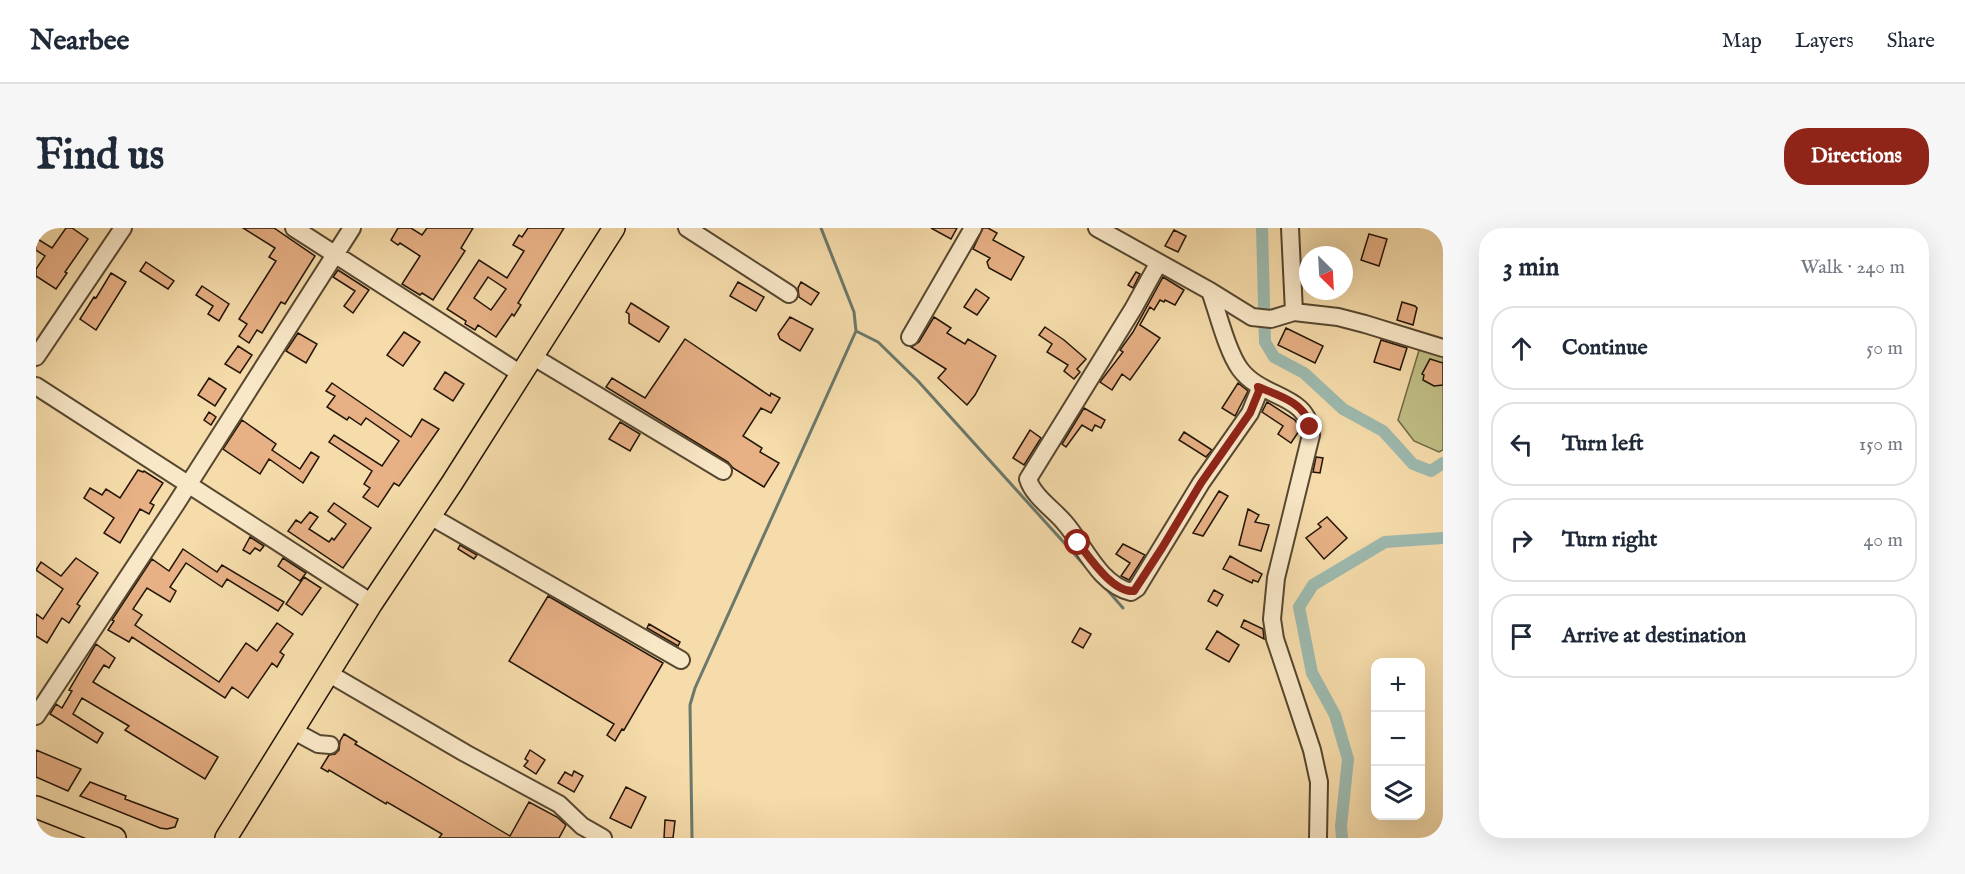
<!DOCTYPE html>
<html lang="en">
<head>
<meta charset="utf-8">
<style>
	:root { --surface:#fff; --page:#f6f6f7; --text:#1f2937; --muted:#747a83; --line:#e0e1e3; --accent:#8f2418 }
	body { margin:0; font-family:"IM FELL English",serif; background:var(--page); color:var(--text) }
	.controls { position:absolute; right:18px; bottom:18px; display:grid; overflow:hidden; border-radius:12px; box-shadow:0 6px 24px #0002 }
	.controls button { width:54px; height:54px; display:grid; place-items:center; padding:0; border:0; border-bottom:2px solid var(--line); background:var(--surface); color:var(--text); font:30px sans-serif }
	.compass { position:absolute; left:1263px; top:18px; width:54px; height:54px; border-radius:50%; background:var(--surface); box-shadow:0 6px 24px #0002; rotate:156deg }
	.stop { position:absolute; width:18px; height:18px; margin:-14px; border:4px solid #8f2418; border-radius:50%; background:#fff }
	.stop.end { background:#8f2418; border-color:#fff; box-shadow:0 2px 6px #0008 }
	.list { margin:0; padding:0; list-style:none }
	h2 { display:flex; justify-content:space-between; align-items:center; height:78px; margin:0; padding:0 24px; font-size:26px }
	h2 small { font-size:20px; font-weight:400; color:var(--muted) }
	.list li { display:grid; grid-template-columns:39px 1fr auto; gap:18px; align-items:center; box-sizing:border-box; height:84px; margin:0 12px 12px; padding:0 12px; border:2px solid var(--line); border-radius:24px }
	.list b { display:block; font-size:22px; white-space:nowrap }
	.list em { font-size:20px; font-style:normal; color:var(--muted) }
	.icon { flex:none; width:33px; height:33px; fill:none; stroke:currentColor; stroke-width:2; stroke-linecap:round; stroke-linejoin:round }
	.map { position:relative; flex:none; width:1407px; height:610px; overflow:hidden; border-radius:24px }
	header { display:flex; align-items:center; gap:36px; box-sizing:border-box; height:84px; padding:0 30px; background:var(--surface); border-bottom:2px solid var(--line) }
	header strong { font-size:28px }
	nav { display:flex; gap:33px; margin-inline-start:auto; font-size:21px }
	.intro { display:flex; align-items:center; justify-content:space-between; box-sizing:border-box; height:144px; padding:0 36px }
	h1 { margin:0; font-size:42px }
	.button { padding:15px 27px; border-radius:24px; background:var(--accent); color:#fff; font-size:21px; font-weight:700 }
	main { display:flex; gap:36px; padding:0 36px }
	aside { flex:1; background:var(--surface); border-radius:24px; box-shadow:0 6px 24px #0002 }
	.map>svg:first-child { display:block }
	.green { fill:#c0bf86; stroke:#706a46; stroke-width:1.5 }
	.lines { fill:none; stroke-linecap:round; stroke-linejoin:round }
	.stream { stroke:#6b786c; stroke-width:3 }
	.canal { stroke:#9dbaaf; stroke-width:12 }
	.building { fill:#e7b085; stroke:#211507; stroke-width:1.5; fill-rule:evenodd }
	.minor-casing { stroke:#564730; stroke-width:20 }
	.major-casing { stroke:#211507; stroke-width:24 }
	.minor { stroke:#f9e8c8; stroke-width:16 }
	.major { stroke:#f6dcab; stroke-width:21 }
	.route { stroke:#8f2418; stroke-width:8 }
</style>
</head>
<body>
<header>
<strong>Nearbee</strong>
<nav><a>Map</a><a>Layers</a><a>Share</a></nav>
</header>
<div class="intro"><h1>Find us</h1><a class="button">Directions</a></div>
<main>
<div class="map">
<svg width="1407" height="610" viewBox="0 0 1407 610">
	<rect width="100%" height="100%" fill="#f6dcab"/>
	<filter id="stains"><feTurbulence type="fractalNoise" baseFrequency=".00333" numOctaves="4"/><feColorMatrix values="0 0 0 0 .2 0 0 0 0 .09 0 0 0 0 .02 0 0 0 .5 -.17"/></filter>
	<radialGradient id="worn" r=".72"><stop offset=".6" stop-color="#630" stop-opacity="0"/><stop offset="1" stop-color="#630" stop-opacity=".3"/></radialGradient>
	<!-- green -->
	<path class="green" d="M1384,119L1407,127V222L1403,224L1378,213L1362,192Z"/>
	<g class="lines">
		<!-- stream -->
		<path class="stream" d="M820,103L842,114L882,153L1050,339
			M1067,357L1087,380
			M656,610L654,477L659,460L820,103L818,84L785,0"/>
		<!-- canal -->
		<path class="canal" d="M1226,0L1229,114L1238,129L1268,145L1307,181L1347,203L1377,236L1395,243L1407,235
			M1306,610L1305,598L1312,531L1299,487L1276,445L1263,379L1277,357L1349,314L1407,310"/>
	</g>
	<!-- building -->
	<path class="building" d="M30,0H36L52,11L29,44L31,45L20,61L0,48V41L9,28L0,22V10L16,20Z
		M207,0H238L279,28L249,76L245,74L226,105L221,102L213,115L203,108L211,96L203,91L240,33L233,29L239,20Z
		M362,0H375L386,7L391,0H437L425,20L429,23L397,72L386,65L384,67L366,56L384,28L364,15L362,17L355,12Z
		M492,0H528L482,75L485,77L478,88L476,86L460,109L442,97L439,102L429,96L430,93L411,81L443,32L471,50L488,23L477,17L483,7L486,9ZM452,49L470,61L455,82L438,70Z
		M895,0H921L915,11Z
		M947,0H952L961,5L957,12L988,29L975,52L953,40L951,34L954,30L937,21Z
		M1138,2L1150,8L1142,24L1129,18Z
		M1333,6L1351,11L1343,38L1325,32Z
		M110,34L138,53L132,61L104,43Z
		M302,42L333,62L317,85L308,78L319,63L297,49Z
		M1100,44L1104,46L1097,60L1092,57Z
		M75,45L90,54L60,102L44,91L58,69L60,70Z
		M1127,49L1148,62L1139,77L1129,72L1128,74L1124,72L1118,82L1114,79L1104,97L1124,110L1094,152L1086,146L1076,162L1064,154L1087,124L1084,122L1097,104Z
		M702,54L728,69L720,83L694,68Z
		M765,54L783,65L775,77L763,69L762,60Z
		M166,58L193,76L183,93L172,86L177,78L160,67Z
		M940,61L953,70L941,87L928,79Z
		M1366,74L1379,78L1381,80L1377,97L1361,92Z
		M595,75L633,99L623,114L593,95V86L590,84Z
		M754,89L777,101L764,123L744,111L742,106Z
		M898,89L915,100L911,105L929,116L932,111L960,128L939,167L931,177L902,150L910,141L875,119L883,114Z
		M1009,99L1028,112L1050,131L1041,141L1044,144L1038,151L1028,143L1032,137L1011,124L1016,116L1003,107Z
		M1250,100L1287,118L1279,135L1242,117Z
		M368,104L384,114L367,138L351,127Z
		M262,105L281,116L270,135L250,123Z
		M649,111L734,168L735,165L744,170L735,185L725,180L707,208L726,220L724,224L743,235L728,259L697,240L692,234L570,159L576,150L609,170Z
		M1345,112L1371,120L1364,142L1338,134Z
		M202,118L216,127L204,145L189,136Z
		M1394,131L1407,135V157L1398,158L1387,152L1388,147L1386,146Z
		M409,144L428,156L417,173L398,161Z
		M173,150L190,161L179,178L162,167Z
		M296,155L375,209L386,191L403,201L363,258L358,255L342,279L327,269L334,260L328,256L336,243L293,214L298,207L346,238L363,213L330,190L325,197L313,189L311,192L291,179L299,168L290,163Z
		M1202,155L1212,163L1199,188L1186,180Z
		M1231,174L1259,192L1262,197L1263,203L1255,215L1242,206L1247,198L1226,184Z
		M1048,180L1069,192L1065,200L1059,197L1056,203L1046,197L1030,219L1026,216Z
		M173,184L180,189L175,197L168,192Z
		M206,192L240,216L236,222L264,241L275,224L283,229L267,255L233,231L224,246L187,221Z
		M584,194L604,206L594,223L573,211Z
		M994,202L1005,210L988,237L977,230Z
		M1148,204L1176,222L1170,229L1143,212Z
		M1280,229L1287,230L1284,245L1277,244Z
		M102,242L107,244L108,243L127,255L114,275L118,277L113,286L104,281L84,315L68,305L78,290L48,270L54,260L66,267L70,261L84,270Z
		M1183,263L1192,268L1167,308L1157,305Z
		M298,275L335,300L307,340L252,303L260,292L265,295L274,284L282,289L273,301L293,314L296,310L298,312L310,296L292,283Z
		M1212,281L1223,287L1219,294L1233,297L1225,323L1203,317Z
		M1291,289L1311,310L1288,331L1270,310L1285,299L1282,296Z
		M214,309L228,318L224,323L219,320L214,326L207,322Z
		M1087,316L1109,327L1093,352L1085,348L1094,335L1080,326Z
		M424,317L441,327L438,331L422,321Z
		M147,321L181,344L186,337L248,374L242,383L191,351L186,359L150,335L134,359L140,363L134,374L111,360L97,381L106,387L99,397L183,454L210,415L221,423L241,395L257,406L244,424L248,427L241,439L236,435L212,470L196,459L189,470L96,409L93,414L72,402L78,393L76,392L116,331L133,343Z
		M1194,328L1226,346L1222,354L1217,352L1216,355L1187,341Z
		M40,330L62,345L41,376L44,378L33,395L26,390L11,415L0,408V386L7,391L27,361L0,342L5,334L25,348Z
		M247,330L270,345L264,353L242,338Z
		M268,349L285,360L266,387L250,376Z
		M1178,362L1187,367L1181,378L1172,373Z
		M512,368L627,435L588,502L586,501L579,513L571,507L578,496L473,433Z
		M1208,392L1227,401L1228,411L1205,399Z
		M613,396L644,414L642,418L611,400Z
		M1044,400L1055,406L1047,420L1036,414Z
		M1181,403L1203,417L1193,434L1170,421Z
		M60,416L79,430L73,440L68,437L57,454L182,529L169,551L89,502L93,498L46,470L37,486L67,505L61,515L14,486L20,476L26,480L36,463L33,462Z
		M308,506L321,514L319,516L474,608L493,574L521,589L530,597L523,610H403L406,606L351,574L350,576L293,542L292,544L285,540L293,527L299,526L303,522L304,513Z
		M0,522L45,541L32,563L0,549Z
		M494,522L509,532L500,546L488,538L492,533L489,531Z
		M538,543L547,548L538,564L522,555L529,544L536,548Z
		M54,554L90,568L89,571L142,591L139,599L131,601L124,600L44,568Z
		M590,559L610,569L595,600L574,590Z
		M629,592L639,593L637,610H628Z"/>
	<g class="lines">
		<!-- minor casing -->
		<g class="minor-casing">
			<path id="minor" d="M258,0L485,146
				M651,0L753,66
				M1061,0L1174,63L1216,89L1235,91L1258,84L1302,89L1329,96L1407,120
				M1254,0L1258,84
				M1122,36L1097,81L992,251C997,268 1017,281 1028,294C1048,316 1062,356 1095,364L1101,360L1165,255L1214,185L1223,163L1222,159
				M1174,63C1182,85 1191,123 1204,141C1227,172 1273,165 1275,207L1240,350L1236,391L1239,411L1276,522L1283,554L1282,610
				M874,109L937,0
				M496,128L687,243
				M0,129L87,0
				M0,158L336,375
				M394,288L645,432
				M292,445L429,525L523,576L546,598L567,610
				M0,488L140,276L316,0
				M256,502L282,516L294,517"/>
		</g>
		<!-- major casing -->
		<g class="major-casing">
			<path id="major" d="M0,579L79,610
				M190,610L336,375L416,255L578,0"/>
		</g>
		<!-- minor -->
		<use href="#minor" class="minor"/>
		<!-- major -->
		<use href="#major" class="major"/>
	</g>
	<g class="lines">
		<!-- route -->
		<path class="route" d="M1042,315C1054,330 1077,365 1098,363L1126,320L1165,255L1214,185L1223,163L1222,159C1242,167 1270,175 1274,199"/>
	</g>
	<rect width="100%" height="100%" filter="url(#stains)"/>
	<rect width="100%" height="100%" fill="url(#worn)"/>
</svg>
<div class="controls">
<button>+</button>
<button>−</button>
<button><svg class="icon" aria-label="layers" viewBox="0 0 24 24"><path d="M12 4l9 5-9 5-9-5zM3 14l9 5 9-5"/></svg></button>
</div>
<svg class="compass" viewBox="-18 -18 36 36"><path d="M0-13l5 13h-10z" fill="#e53935"/><path d="M0 13l5-13h-10z" fill="#747a83"/></svg>
<div class="stop" style="left:1042px;top:315px"></div>
<div class="stop end" style="left:1274px;top:199px"></div>
</div>
<aside>
<h2>3 min<small>Walk · 240 m</small></h2>
<ul class="list">
<li><svg class="icon" aria-label="ahead" viewBox="0 0 24 24"><path d="M12 20V5M6 11l6-6 6 6"/></svg><div><b>Continue</b></div><em>50 m</em></li>
<li><svg class="icon" aria-label="left" viewBox="0 0 24 24"><path d="M17 20v-9H6M10 6l-5 5 5 5"/></svg><div><b>Turn left</b></div><em>150 m</em></li>
<li><svg class="icon" aria-label="right" viewBox="0 0 24 24"><path d="M7 20v-9h11M14 6l5 5-5 5"/></svg><div><b>Turn right</b></div><em>40 m</em></li>
<li><svg class="icon" aria-label="arrive" viewBox="0 0 24 24"><path d="M6 21V4h12l-3 4 3 4H6"/></svg><div><b>Arrive at destination</b></div></li>
</ul>
</aside>
</main>
</body>
</html>
